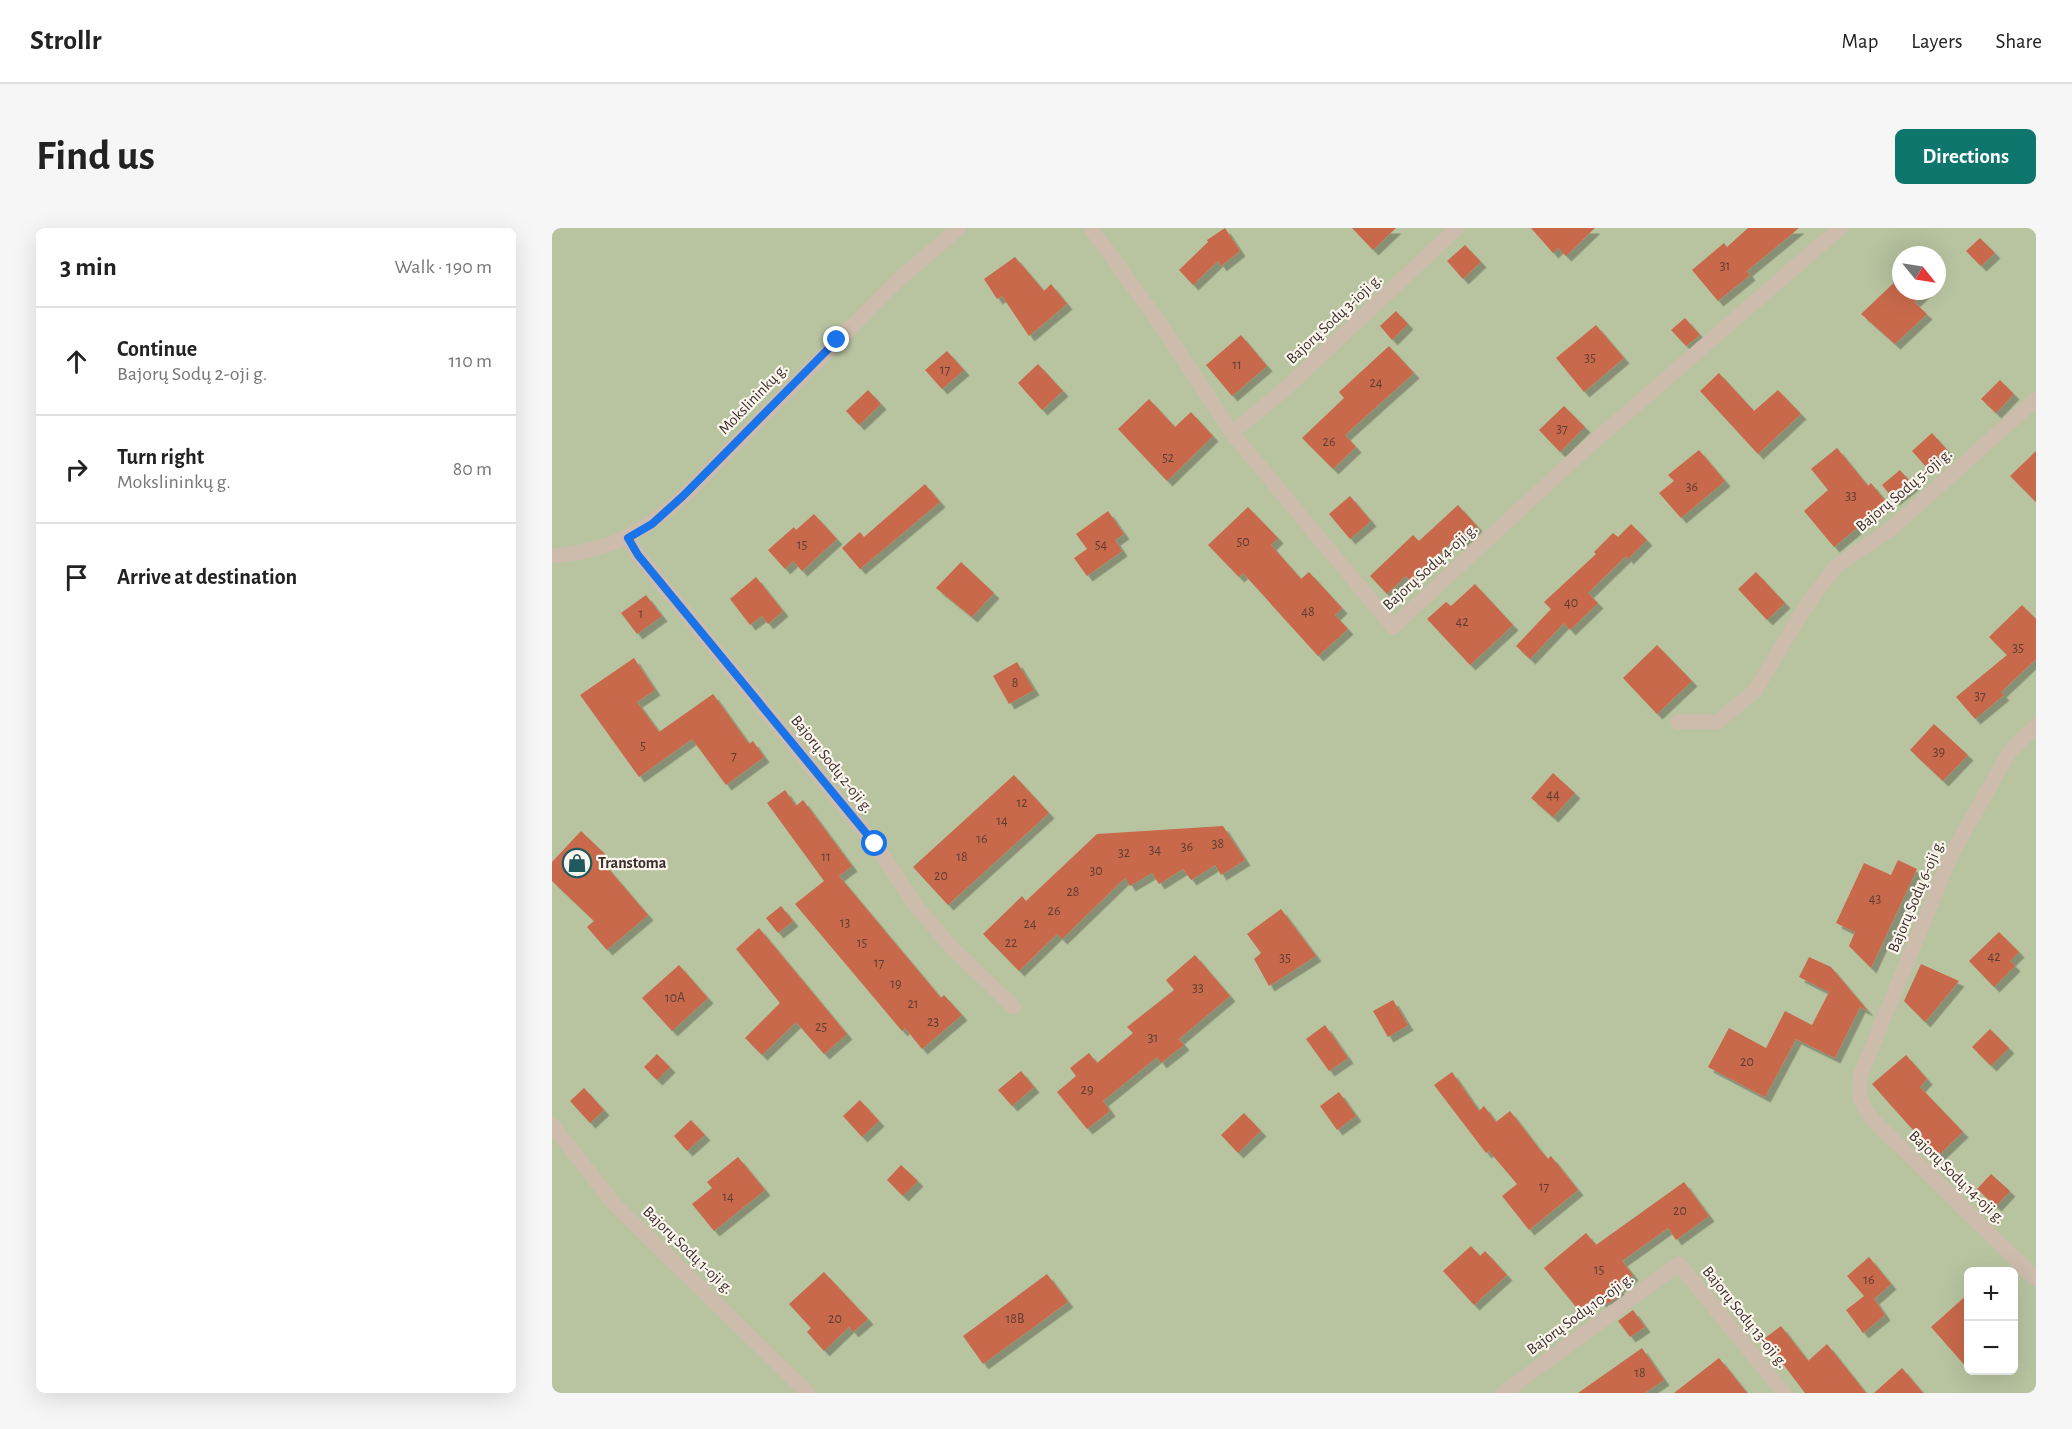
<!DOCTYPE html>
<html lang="en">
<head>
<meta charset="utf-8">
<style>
	:root { --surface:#fff; --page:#f6f6f6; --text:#222; --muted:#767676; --line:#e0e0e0; --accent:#0f766e }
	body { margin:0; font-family:"Alegreya Sans",sans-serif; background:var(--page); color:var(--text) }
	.controls { position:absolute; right:18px; bottom:18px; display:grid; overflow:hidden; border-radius:9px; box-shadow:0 6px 24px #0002 }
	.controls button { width:54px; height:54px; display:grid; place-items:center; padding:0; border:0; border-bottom:2px solid var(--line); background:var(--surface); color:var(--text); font:30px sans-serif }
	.compass { position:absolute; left:1340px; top:18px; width:54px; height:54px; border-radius:50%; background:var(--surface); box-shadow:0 6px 24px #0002; rotate:120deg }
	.stop { position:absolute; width:18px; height:18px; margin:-14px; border:4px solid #1a73e8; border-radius:50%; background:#fff }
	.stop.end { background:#1a73e8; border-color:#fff; box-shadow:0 2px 6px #0008 }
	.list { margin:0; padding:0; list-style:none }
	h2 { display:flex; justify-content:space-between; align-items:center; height:78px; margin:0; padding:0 24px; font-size:26px }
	h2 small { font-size:20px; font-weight:400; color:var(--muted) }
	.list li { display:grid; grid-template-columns:39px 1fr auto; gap:18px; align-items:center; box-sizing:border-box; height:108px; padding:0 24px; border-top:2px solid var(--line) }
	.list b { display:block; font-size:22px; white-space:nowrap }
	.list p { margin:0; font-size:20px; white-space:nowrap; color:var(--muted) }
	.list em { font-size:20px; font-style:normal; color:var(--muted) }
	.icon { flex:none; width:33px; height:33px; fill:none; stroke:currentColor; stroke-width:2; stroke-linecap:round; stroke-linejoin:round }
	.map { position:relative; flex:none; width:1484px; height:1165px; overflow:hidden; border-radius:9px }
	header { display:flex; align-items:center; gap:36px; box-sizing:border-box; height:84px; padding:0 30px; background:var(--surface); border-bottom:2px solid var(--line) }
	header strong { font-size:28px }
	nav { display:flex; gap:33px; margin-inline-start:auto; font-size:21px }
	.intro { display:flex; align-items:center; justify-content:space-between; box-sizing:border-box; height:144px; padding:0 36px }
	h1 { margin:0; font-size:42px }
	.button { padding:15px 27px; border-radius:9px; background:var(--accent); color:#fff; font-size:21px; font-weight:700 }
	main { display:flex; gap:36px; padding:0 36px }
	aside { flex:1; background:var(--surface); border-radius:9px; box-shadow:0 6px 24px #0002 }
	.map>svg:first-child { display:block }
	.green { fill:#b8c4a0; fill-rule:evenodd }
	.building { fill:#c8694b; filter:url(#shadow) }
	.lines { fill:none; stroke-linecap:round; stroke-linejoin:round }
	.minor { stroke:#cdbbac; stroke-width:15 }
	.tertiary { stroke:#cdbbac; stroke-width:15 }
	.route { stroke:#1a73e8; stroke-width:8 }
	.labels { text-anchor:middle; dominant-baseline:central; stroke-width:4.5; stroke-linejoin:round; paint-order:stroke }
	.number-label { font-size:14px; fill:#5e3e33 }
	.street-label { font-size:16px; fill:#3b302b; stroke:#fbf5ee }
	.poi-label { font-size:16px; font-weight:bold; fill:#3b302b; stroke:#fbf5ee; text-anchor:start }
</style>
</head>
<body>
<header>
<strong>Strollr</strong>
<nav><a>Map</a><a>Layers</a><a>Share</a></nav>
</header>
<div class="intro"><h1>Find us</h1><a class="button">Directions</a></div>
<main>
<aside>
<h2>3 min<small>Walk · 190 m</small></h2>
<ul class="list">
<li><svg class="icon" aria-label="ahead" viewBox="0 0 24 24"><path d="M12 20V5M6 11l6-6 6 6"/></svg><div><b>Continue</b><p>Bajorų Sodų 2-oji g.</p></div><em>110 m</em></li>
<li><svg class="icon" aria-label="right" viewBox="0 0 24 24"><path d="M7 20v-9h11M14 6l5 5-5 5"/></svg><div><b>Turn right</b><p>Mokslininkų g.</p></div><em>80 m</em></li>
<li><svg class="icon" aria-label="arrive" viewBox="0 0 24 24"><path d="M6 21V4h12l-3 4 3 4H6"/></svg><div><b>Arrive at destination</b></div></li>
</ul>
</aside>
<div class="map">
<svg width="1484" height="1165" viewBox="0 0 1484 1165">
	<defs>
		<filter id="shadow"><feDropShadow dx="5.5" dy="5.5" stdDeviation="0" flood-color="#0004"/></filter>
	</defs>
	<rect width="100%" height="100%" fill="#f4ebe1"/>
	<!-- green -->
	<path class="green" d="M0,0H1484V1165H0ZM1349,27H1385V63H1349ZM1416,1044H1462V1142H1416Z"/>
	<!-- building -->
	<path class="building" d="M673,0L688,23L669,38L666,33L641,57L627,42L656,14L655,12Z
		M800,0H844L821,22Z
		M979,0H1043L1014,28L1006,20L1001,25Z
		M1196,0H1247L1195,43L1198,47L1166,73L1140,42L1172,15L1175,19Z
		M1428,10L1443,25L1429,38L1414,23Z
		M913,17L929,34L911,51L895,33Z
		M463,29L492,63L499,56L515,76L477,108L450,68L445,71L432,51Z
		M1349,48V63H1374L1362,74L1375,86L1343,116L1309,86Z
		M844,83L856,96L840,112L828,98Z
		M1133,90L1148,107L1134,118L1119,102Z
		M1044,97L1072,130L1032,164L1004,130Z
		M689,107L715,138L680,168L654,137Z
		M837,118L862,145L793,207L804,219L781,241L750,210L792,170L787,164Z
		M395,123L412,142L390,161L373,142Z
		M486,136L511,163L490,182L466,155Z
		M1167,145L1202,183L1226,162L1249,186L1206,226L1148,163Z
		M1448,152L1462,166L1444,185L1429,171Z
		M316,162L329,176L307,197L294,183Z
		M597,171L623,199L639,184L661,208L615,253L566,201Z
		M1012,178L1033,199L1008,224L987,202Z
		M1380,205L1396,223L1376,241L1360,223Z
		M1285,220L1316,258L1319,255L1335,275L1282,319L1252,283L1276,262L1259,241Z
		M1147,222L1173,253L1129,290L1107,265L1122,253L1116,247Z
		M1484,223V274L1458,248Z
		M1348,242L1361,257L1342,272L1330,257Z
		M373,256L388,274L308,341L290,320L308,304L312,309Z
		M798,268L819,293L798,311L777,286Z
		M906,277L925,298L905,317L901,313L859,354L854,348L835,366L818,348L861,307L867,313Z
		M696,279L726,310L719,317L749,351L757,344L790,380L783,387L796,401L766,428L691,345L687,349L656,317Z
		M556,283L572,306L563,312L570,323L535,348L522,330L535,321L524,306Z
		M262,286L285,311L250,343L241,333L233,341L216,322L242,299L244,302Z
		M1079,296L1095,312L1076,331L1074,328L1036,365L1046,375L1018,402L1012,395L978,431L964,418L999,381L992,374L1044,326L1042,324L1061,305L1066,309Z
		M409,334L442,365L420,389L384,360Z
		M1204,344L1233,375L1215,392L1186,361Z
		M204,349L231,383L216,396L210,388L198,397L178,371Z
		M923,356L961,397L918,437L875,391L894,374L899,378Z
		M94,367L110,388L85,406L69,385Z
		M1470,377L1484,391V431L1449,464L1452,467L1423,491L1404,469L1455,427L1437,409Z
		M1105,417L1140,453L1105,486L1071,450Z
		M82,430L103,462L85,474L107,504L161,466L197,516L201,513L212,529L174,557L140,511L87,549L28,467Z
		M465,434L482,462L457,476L441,448Z
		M1382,496L1416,527L1391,553L1358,522Z
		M1001,545L1023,565L1001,589L979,570Z
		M462,547L497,585L396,677L361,639Z
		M233,562L244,578L251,572L300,638L287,648L389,770L392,767L410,787L370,821L353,800L350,803L243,676L272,653L215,575Z
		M671,598L693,632L669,647L663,637L639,652L631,641L607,656L600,645L578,658L573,650L510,711L505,706L467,743L431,706L470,668L474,673L545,606Z
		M29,603L53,626L48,631L96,687L55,722L35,699L42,693L0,653V634Z
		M1346,632L1365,641L1319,740L1297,718L1303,704L1284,695L1312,635L1339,647Z
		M229,678L241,693L226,705L214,690Z
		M729,681L764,728L717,758L702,731L709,725L695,706Z
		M207,700L295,806L272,826L244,794L210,827L193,810L228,775L184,721Z
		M1447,704L1467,724L1458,733L1463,738L1442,759L1417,733Z
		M643,727L678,768L627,811L632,817L609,835L605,829L551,873L558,883L535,901L505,864L524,848L518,840L537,825L545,835L581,805L575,799L622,762L614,752Z
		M1257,729L1279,739L1316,783L1308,779L1283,830L1244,811L1213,869L1156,839L1177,800L1214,820L1233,783L1260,797L1277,764L1247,749Z
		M1369,736L1407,753L1373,794L1352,773Z
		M127,737L156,770L120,803L90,770Z
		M841,772L856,797L836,809L821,783Z
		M773,797L796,830L777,843L754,811Z
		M1438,801L1457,820L1439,838L1420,819Z
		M105,826L118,839L105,852L92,839Z
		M1354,827L1375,851L1368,859L1411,904L1385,929L1320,856Z
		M469,843L482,859L460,878L446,862Z
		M900,844L927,883L932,878L944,894L958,883L988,922L996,931L999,928L1026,962L977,1002L950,968L965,956L937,923L934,925L882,857Z
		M32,860L52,882L38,895L18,873Z
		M787,864L804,888L785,902L768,878Z
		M308,872L327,893L310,909L291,888Z
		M692,885L709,903L686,925L669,907Z
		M139,892L153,907L135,923L122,908Z
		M186,929L213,962L162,1003L140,976L160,960L155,954Z
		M349,937L366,953L351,968L335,952Z
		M1439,946L1458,963L1444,978L1425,961Z
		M1132,954L1157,988L1124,1012L1116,1000L1070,1033L1081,1047L1066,1060L1070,1066L1055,1076L1052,1071L1049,1074L1046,1071L1029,1085L992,1040L1034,1005L1044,1017Z
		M919,1018L928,1028L933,1023L955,1047L922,1077L891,1043Z
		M1317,1029L1339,1056L1322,1071L1333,1087L1311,1105L1294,1082L1312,1068L1295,1048Z
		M272,1044L316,1091L301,1104L297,1099L272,1123L255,1104L259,1100L237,1076Z
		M495,1046L516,1074L431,1136L411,1108Z
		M1416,1066V1141L1379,1099Z
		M1081,1082L1093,1099L1078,1109L1066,1093Z
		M1229,1098L1256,1133L1275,1116L1314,1165H1253L1212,1111Z
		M1090,1120L1112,1152L1093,1165H1026Z
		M1167,1130L1195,1165H1122Z
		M1350,1140L1371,1165H1322Z"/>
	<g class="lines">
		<!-- minor -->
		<path class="minor" d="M539,0L611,100L680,205L841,399L1031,223L1288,0
			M680,205L733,161L905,0
			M76,310L86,327L326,620L365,679L399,719L462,779
			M1126,494H1165L1203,463L1252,381L1283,339L1339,301L1484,171
			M1484,498L1458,523L1399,627L1309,846C1304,866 1309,877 1321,892L1484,1051
			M0,897L63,977L256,1165
			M951,1165L1127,1036L1232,1165"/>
		<!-- tertiary -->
		<path class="tertiary" d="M0,328C57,323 89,306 131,269L345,53L407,0"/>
	</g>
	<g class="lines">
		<!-- route -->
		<path class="route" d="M285,112L131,268L100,296L76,310L86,327L323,616"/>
	</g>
	<!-- icons -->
	<defs>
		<g id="shop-ring" transform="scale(1.5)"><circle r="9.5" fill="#fbf5ee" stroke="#1f5a5e" stroke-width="1.5"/><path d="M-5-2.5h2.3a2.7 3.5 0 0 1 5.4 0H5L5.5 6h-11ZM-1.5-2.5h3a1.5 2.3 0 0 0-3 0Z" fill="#1f5a5e"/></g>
	</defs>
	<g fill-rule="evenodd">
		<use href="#shop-ring" x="25" y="635"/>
	</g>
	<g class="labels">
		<!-- number labels -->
		<g class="number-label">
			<text x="1173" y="38">31</text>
			<text x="1038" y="130">35</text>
			<text x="685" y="137">11</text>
			<text x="393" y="142">17</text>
			<text x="824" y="155">24</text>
			<text x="1010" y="201">37</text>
			<text x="777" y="214">26</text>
			<text x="616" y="230">52</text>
			<text x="1140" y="259">36</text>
			<text x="1299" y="268">33</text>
			<text x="691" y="314">50</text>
			<text x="250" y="317">15</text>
			<text x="549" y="317">54</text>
			<text x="1019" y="375">40</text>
			<text x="756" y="384">48</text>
			<text x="89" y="386">1</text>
			<text x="910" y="394">42</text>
			<text x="1466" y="420">35</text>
			<text x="463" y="455">8</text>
			<text x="1428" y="468">37</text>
			<text x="91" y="518">5</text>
			<text x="1387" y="524">39</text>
			<text x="182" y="528">7</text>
			<text x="1001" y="567">44</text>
			<text x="470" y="575">12</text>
			<text x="450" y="593">14</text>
			<text x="430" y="611">16</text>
			<text x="666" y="616">38</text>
			<text x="635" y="619">36</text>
			<text x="603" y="622">34</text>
			<text x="572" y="625">32</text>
			<text x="274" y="629">11</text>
			<text x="410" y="629">18</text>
			<text x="544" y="643">30</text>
			<text x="389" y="648">20</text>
			<text x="521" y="664">28</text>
			<text x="1323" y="671">43</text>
			<text x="502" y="683">26</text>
			<text x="293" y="695">13</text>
			<text x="478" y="696">24</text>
			<text x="310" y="715">15</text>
			<text x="459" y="715">22</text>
			<text x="1442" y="729">42</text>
			<text x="733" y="730">35</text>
			<text x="327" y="735">17</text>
			<text x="344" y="756">19</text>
			<text x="646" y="760">33</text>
			<text x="123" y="770">10A</text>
			<text x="361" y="776">21</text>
			<text x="381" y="794">23</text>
			<text x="269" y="799">25</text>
			<text x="601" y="810">31</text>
			<text x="1195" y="834">20</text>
			<text x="535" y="862">29</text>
			<text x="992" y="959">17</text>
			<text x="176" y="969">14</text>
			<text x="1128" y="983">20</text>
			<text x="1047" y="1042">15</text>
			<text x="1317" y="1052">16</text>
			<text x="283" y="1091">20</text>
			<text x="463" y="1091">18B</text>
			<text x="1088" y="1145">18</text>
		</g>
		<!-- street labels -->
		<g class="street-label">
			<text transform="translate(782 91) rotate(-43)">Bajorų Sodų 3-ioji g.</text>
			<text transform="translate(201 171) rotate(-46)">Mokslininkų g.</text>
			<text transform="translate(1352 262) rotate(-40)">Bajorų Sodų 5-oji g.</text>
			<text transform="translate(878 339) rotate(-42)">Bajorų Sodų 4-oji g.</text>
			<text transform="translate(280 536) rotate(51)">Bajorų Sodų 2-oji g.</text>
			<text transform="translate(1364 668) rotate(-67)">Bajorų Sodų 6-oji g.</text>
			<text transform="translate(1405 949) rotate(44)">Bajorų Sodų 14-oji g.</text>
			<text transform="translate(136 1022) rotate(44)">Bajorų Sodų 1-oji g.</text>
			<text transform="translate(1028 1086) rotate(-36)">Bajorų Sodų 10-oji g.</text>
			<text transform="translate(1193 1089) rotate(51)">Bajorų Sodų 13-oji g.</text>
		</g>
		<!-- poi labels -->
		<g class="poi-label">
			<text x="46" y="635">Transtoma</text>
		</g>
	</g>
</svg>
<div class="controls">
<button>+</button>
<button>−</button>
</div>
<svg class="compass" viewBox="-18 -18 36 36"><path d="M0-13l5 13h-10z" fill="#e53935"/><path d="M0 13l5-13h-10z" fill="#767676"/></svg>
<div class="stop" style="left:323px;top:616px"></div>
<div class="stop end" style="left:285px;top:112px"></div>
</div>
</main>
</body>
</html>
